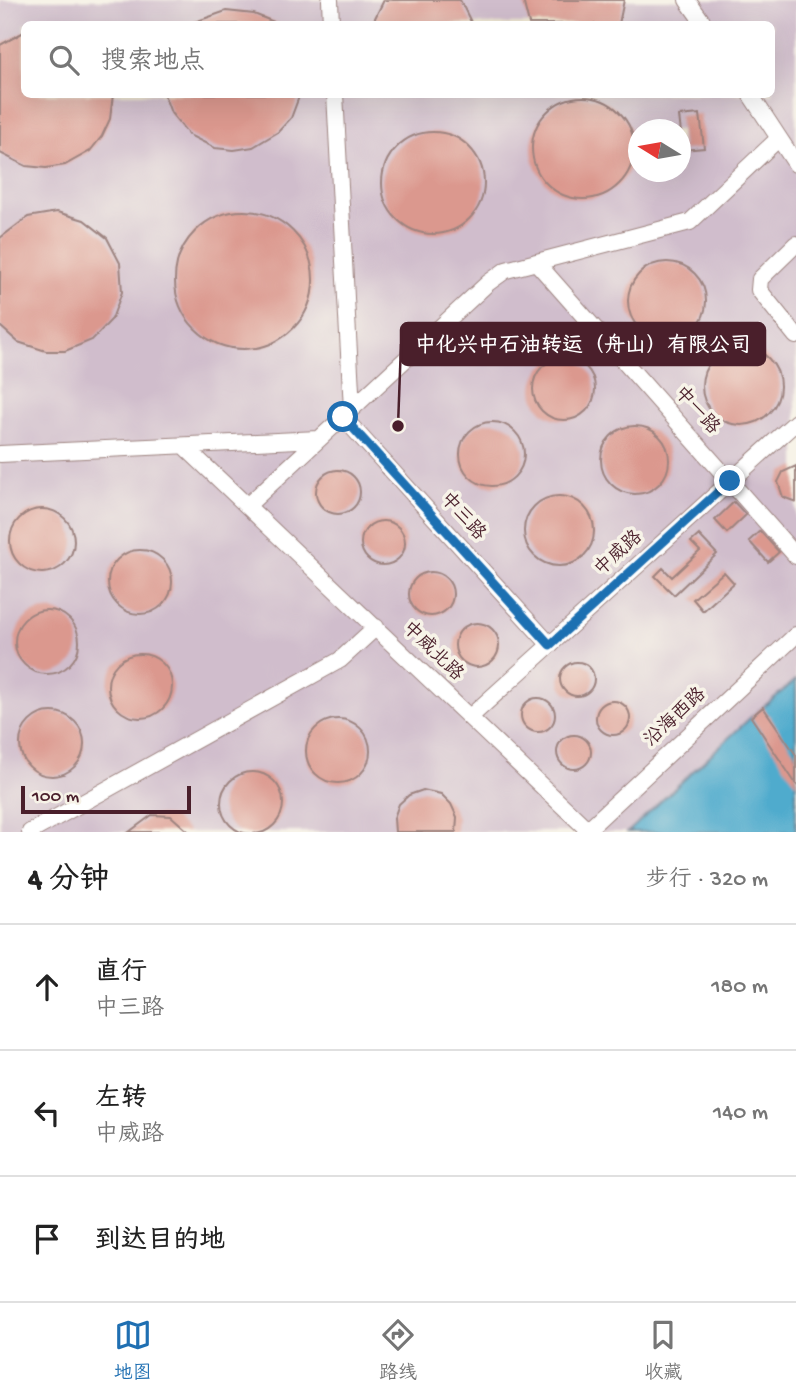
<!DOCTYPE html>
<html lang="zh">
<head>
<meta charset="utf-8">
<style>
	:root { --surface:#fff; --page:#f6f6f6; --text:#222; --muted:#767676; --line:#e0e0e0; --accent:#1f6fb2 }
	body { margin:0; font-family:"Gochi Hand","LXGW WenKai TC",sans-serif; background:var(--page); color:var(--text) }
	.compass { position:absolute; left:628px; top:119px; width:63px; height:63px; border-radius:50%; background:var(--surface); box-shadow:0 7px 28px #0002; rotate:281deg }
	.scale { position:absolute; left:21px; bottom:18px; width:170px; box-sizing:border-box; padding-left:7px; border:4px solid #4a1f2b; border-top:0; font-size:19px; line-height:24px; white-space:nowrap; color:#4a1f2b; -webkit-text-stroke:5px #f7f3e8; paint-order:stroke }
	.stop { position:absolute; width:21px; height:21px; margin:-16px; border:5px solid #1f6fb2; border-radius:50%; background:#fff }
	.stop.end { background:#1f6fb2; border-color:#fff; box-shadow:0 2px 7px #0008 }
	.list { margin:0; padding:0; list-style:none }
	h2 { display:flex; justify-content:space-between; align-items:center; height:91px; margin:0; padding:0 28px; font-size:30px }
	h2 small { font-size:23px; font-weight:400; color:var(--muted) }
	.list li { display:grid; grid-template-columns:46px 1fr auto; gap:21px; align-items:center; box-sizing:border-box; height:126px; padding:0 28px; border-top:2px solid var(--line) }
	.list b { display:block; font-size:26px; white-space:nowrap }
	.list p { margin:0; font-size:23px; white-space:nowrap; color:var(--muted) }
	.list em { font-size:23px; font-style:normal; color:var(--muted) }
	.icon { flex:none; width:38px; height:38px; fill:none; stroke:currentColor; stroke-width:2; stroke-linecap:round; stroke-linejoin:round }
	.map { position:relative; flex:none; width:796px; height:832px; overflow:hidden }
	.search { position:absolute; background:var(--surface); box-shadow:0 7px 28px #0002; left:21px; right:21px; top:21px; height:77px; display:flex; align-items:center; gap:18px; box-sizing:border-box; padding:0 24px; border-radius:10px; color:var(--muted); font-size:26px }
	.sheet { height:469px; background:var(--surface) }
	nav { display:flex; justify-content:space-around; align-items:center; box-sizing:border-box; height:98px; border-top:2px solid var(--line); background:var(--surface); font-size:19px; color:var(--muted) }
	nav a { display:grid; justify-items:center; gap:4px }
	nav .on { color:var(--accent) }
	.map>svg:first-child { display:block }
	.industrial { fill:#d0bdcc; fill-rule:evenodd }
	.water { fill:#4fabcd; stroke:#4c657c; stroke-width:2 }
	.building { fill:#db988e }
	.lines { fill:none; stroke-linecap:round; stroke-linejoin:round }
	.minor-casing { stroke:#9e8480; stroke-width:18 }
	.minor { stroke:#fff; stroke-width:16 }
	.route { stroke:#1f6fb2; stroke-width:9 }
	.labels { text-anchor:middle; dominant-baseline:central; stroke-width:7; stroke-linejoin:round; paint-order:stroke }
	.street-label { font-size:19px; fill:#4a1f2b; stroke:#f7f3e8 }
	.leader { fill:none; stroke:#4a1f2b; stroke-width:2.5 }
	.callout-dot { fill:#4a1f2b; stroke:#f7f3e8; stroke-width:2.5 }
	.callout { fill:#4a1f2b; stroke:#4a1f2b; stroke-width:2.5 }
	.callout-label { font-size:21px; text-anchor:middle; font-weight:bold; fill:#fff }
</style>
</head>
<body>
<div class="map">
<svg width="796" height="832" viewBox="0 0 796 832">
	<rect width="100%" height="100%" fill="#f7f3e8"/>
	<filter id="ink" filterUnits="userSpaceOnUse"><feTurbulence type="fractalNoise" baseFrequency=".0143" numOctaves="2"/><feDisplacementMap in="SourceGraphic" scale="14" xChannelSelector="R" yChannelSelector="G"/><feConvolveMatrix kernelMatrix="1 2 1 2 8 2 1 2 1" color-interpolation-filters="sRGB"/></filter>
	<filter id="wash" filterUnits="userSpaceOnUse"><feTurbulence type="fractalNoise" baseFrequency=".00686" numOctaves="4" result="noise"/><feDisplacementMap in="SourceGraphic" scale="28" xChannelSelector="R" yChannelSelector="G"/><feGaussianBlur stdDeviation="1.57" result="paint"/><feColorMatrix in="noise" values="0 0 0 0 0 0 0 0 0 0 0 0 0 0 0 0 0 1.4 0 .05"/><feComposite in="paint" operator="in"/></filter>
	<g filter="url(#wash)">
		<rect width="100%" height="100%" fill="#f2ead4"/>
		<!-- industrial -->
		<path class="industrial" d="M0,0H796V680L751,717L628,832H0ZM24,24H772V94H24ZM638,130H680V172H638Z"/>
		<!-- water -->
		<path class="water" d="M796,680V832H628L751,717Z"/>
		<g id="blocks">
			<!-- building -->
			<path class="building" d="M384,0H460L472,24H372Z
				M523,0H624L619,24H529Z
				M226,11L254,14L279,24H189Z
				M24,32V94H113L110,119L102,136L90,151L65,165L46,168L26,166L0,153V45Z
				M164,94H300L291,118L278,132L253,147L234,150L215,148L189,135L171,113Z
				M532 148a51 51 0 1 1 102 0a51 51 0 1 1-102 0Z
				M700,114L704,148L683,150L679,116Z
				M382 183a51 51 0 1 1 102 0a51 51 0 1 1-102 0Z
				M175 280a69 69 0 1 1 138 0a69 69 0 1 1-138 0Z
				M57,212L84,220L107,238L120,263L122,292L112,319L92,340L65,351H46L18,342L0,326V238L28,217Z
				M628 301a39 39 0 1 1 78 0a39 39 0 1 1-78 0Z
				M702 386a39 39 0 1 1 78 0a39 39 0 1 1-78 0Z
				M533 389a31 31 0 1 1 62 0a31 31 0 1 1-62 0Z
				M460 454a32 32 0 1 1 64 0a32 32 0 1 1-64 0Z
				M601 460a34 34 0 1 1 68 0a34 34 0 1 1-68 0Z
				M796,466V502L783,497L778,482L783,472Z
				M316 492a22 22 0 1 1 44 0a22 22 0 1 1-44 0Z
				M524 531a35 35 0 1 1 70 0a35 35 0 1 1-70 0Z
				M734,502L746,515L727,533L715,520Z
				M10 541a32 32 0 1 1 64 0a32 32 0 1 1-64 0Z
				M361 543a22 22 0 1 1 44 0a22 22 0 1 1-44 0Z
				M760,531L779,552L768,562L749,541Z
				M699,535L717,554L674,595L655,576L663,568L672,577L700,551L691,542Z
				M108 582a32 32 0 1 1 64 0a32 32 0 1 1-64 0Z
				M409 594a22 22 0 1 1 44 0a22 22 0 1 1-44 0Z
				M724,572L734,583L703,611L693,599Z
				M15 642a32 32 0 1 1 64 0a32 32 0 1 1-64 0Z
				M455 645a22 22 0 1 1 44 0a22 22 0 1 1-44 0Z
				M108 686a32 32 0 1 1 64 0a32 32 0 1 1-64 0Z
				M560 679a17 17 0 1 1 34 0a17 17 0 1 1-34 0Z
				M521 715a17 17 0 1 1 34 0a17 17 0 1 1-34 0Z
				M596 718a17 17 0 1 1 34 0a17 17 0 1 1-34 0Z
				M763,707L796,755V784L751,717Z
				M20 744a32 32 0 1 1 64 0a32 32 0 1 1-64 0Z
				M306 751a32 32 0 1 1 64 0a32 32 0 1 1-64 0Z
				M557 752a17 17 0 1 1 34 0a17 17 0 1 1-34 0Z
				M221 803a31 31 0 1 1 62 0a31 31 0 1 1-62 0Z
				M423,790L441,794L451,804L457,817L456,832H395L394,818L399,804L409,795Z
				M152,815L171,816L189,832H129Z"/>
		</g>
	</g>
	<g filter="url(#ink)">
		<use href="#blocks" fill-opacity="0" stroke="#9e8480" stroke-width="2"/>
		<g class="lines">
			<!-- minor casing -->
			<g class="minor-casing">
				<path id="minor" d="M330,0L331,24
					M687,0L704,24
					M335,94L352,409
					M750,94L796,164
					M796,244L760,279L759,290L796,336
					M536,262L796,556
					M343,417L550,645
					M184,446L587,829
					M0,454L318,439
					M248,505L488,283L506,270L690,222L779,138
					M470,717L796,422
					M30,832L340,660L376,627
					M585,832L796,635"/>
			</g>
			<!-- minor -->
			<use href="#minor" class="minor"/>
		</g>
	</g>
	<g class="lines" filter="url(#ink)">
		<!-- route -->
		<path class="route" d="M343,417L550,645L730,481"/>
	</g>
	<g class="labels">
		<!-- street labels -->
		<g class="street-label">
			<text transform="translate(696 411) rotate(48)">中一路</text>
			<text transform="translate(462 517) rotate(48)">中三路</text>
			<text transform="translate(619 554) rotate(-42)">中威路</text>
			<text transform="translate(432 652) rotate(44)">中威北路</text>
			<text transform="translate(676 718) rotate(-43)">沿海西路</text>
		</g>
	</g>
	<!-- callouts -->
	<path class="leader" d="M398 426L401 344"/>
	<circle class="callout-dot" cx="398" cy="426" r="7"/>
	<rect class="callout" x="401" y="323" width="364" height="42" rx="7"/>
	<g class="callout-label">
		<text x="583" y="351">中化兴中石油转运（舟山）有限公司</text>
	</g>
</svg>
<svg class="compass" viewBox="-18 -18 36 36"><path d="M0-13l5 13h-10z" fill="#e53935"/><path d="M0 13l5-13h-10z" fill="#767676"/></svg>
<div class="scale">100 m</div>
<div class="stop" style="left:343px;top:417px"></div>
<div class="stop end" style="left:730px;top:481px"></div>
<div class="search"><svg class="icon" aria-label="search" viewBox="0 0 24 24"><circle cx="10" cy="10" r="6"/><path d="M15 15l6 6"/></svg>搜索地点</div>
</div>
<section class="sheet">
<h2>4 分钟<small>步行 · 320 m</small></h2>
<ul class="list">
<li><svg class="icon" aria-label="ahead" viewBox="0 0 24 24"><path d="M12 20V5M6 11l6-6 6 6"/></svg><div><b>直行</b><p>中三路</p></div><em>180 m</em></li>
<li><svg class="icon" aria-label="left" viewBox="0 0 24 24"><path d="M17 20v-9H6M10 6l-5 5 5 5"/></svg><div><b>左转</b><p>中威路</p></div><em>140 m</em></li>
<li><svg class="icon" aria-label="arrive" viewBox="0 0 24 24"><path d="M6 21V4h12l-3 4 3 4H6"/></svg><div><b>到达目的地</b></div></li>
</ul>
</section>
<nav>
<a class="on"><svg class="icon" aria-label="map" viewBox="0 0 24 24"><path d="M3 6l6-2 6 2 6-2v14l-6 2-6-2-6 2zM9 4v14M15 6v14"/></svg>地图</a>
<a><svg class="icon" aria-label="directions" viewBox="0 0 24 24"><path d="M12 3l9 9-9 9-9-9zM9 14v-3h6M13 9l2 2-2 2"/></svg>路线</a>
<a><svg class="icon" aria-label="saved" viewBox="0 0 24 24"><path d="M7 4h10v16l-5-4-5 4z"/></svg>收藏</a>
</nav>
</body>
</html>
